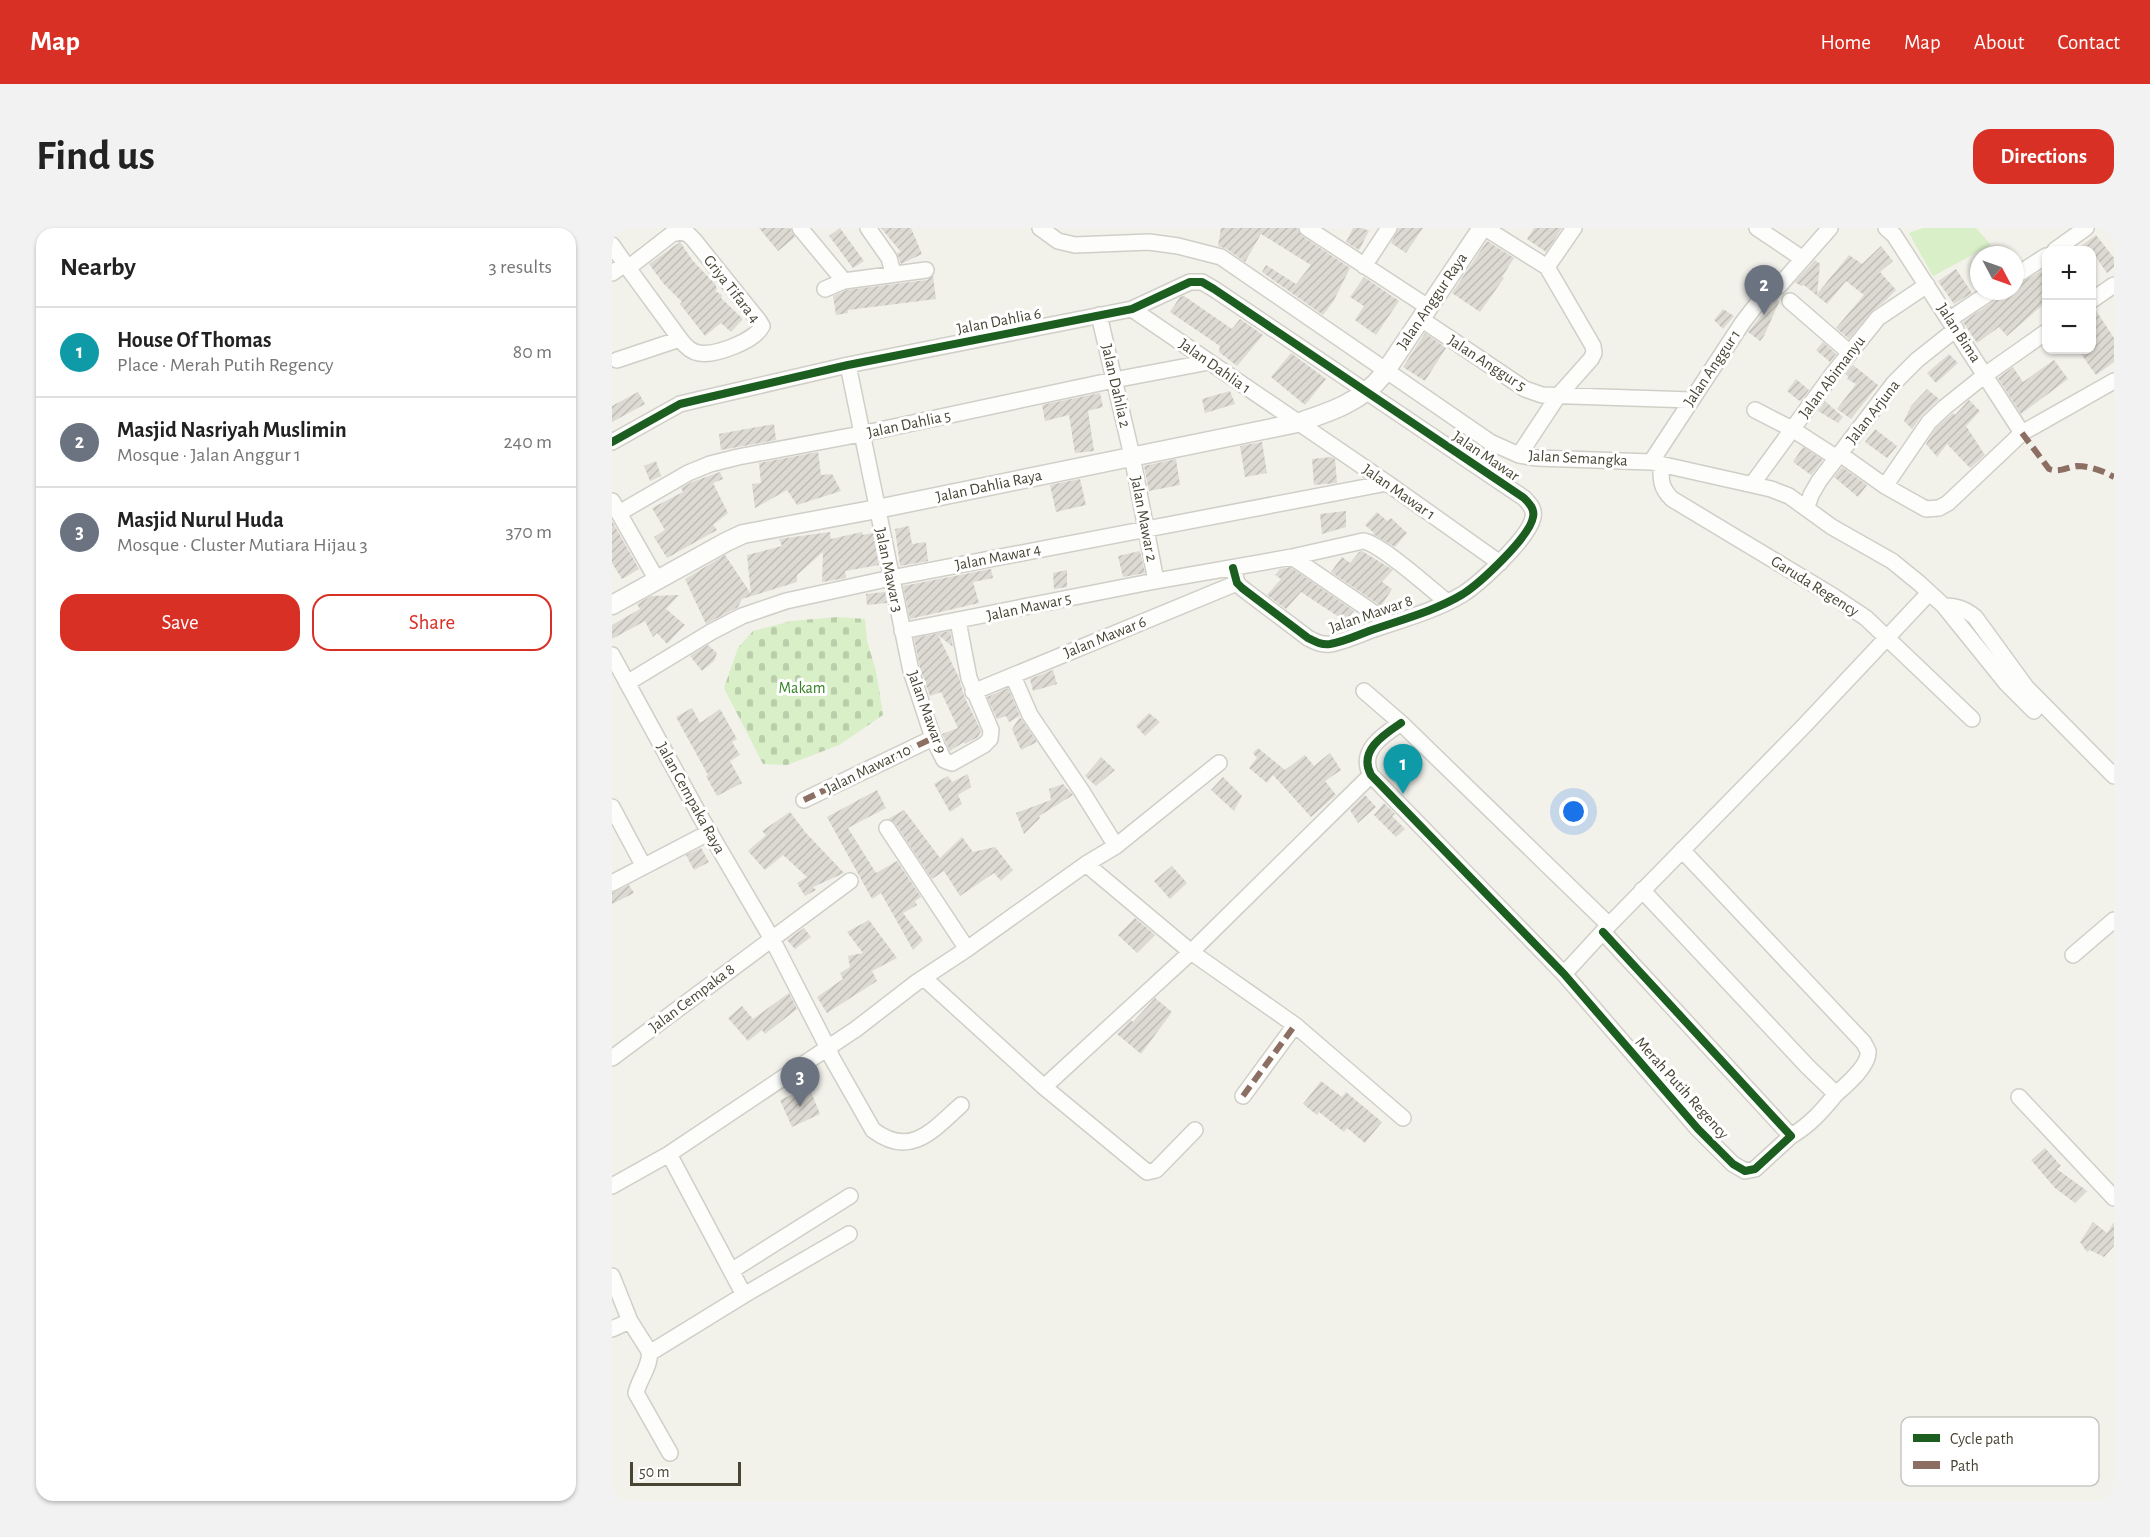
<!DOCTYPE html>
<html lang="en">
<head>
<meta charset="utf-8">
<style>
	:root { --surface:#fff; --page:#f2f2f2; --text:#222; --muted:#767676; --line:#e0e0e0; --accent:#d93025 }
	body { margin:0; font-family:"Alegreya Sans",sans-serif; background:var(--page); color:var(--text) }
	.controls { position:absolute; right:18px; top:18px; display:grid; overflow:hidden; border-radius:12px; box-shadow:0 2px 4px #0004 }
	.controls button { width:54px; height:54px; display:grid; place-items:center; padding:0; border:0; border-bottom:2px solid var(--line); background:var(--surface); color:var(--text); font:30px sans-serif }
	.compass { position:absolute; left:1358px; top:18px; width:54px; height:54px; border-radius:50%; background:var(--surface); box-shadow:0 2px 4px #0004; rotate:131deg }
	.scale { position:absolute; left:18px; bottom:15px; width:111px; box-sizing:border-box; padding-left:6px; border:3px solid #494535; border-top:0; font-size:16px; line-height:21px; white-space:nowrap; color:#494535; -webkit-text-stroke:4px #fff; paint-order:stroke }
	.you { position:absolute; left:962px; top:584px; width:21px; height:21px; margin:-15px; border:4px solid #fff; border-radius:50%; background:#1a73e8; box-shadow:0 0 0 9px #1a73e833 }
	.badge { display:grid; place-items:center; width:39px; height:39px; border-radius:50%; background:var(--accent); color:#fff; font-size:20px; font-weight:700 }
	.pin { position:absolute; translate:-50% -50px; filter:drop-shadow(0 2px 3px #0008) }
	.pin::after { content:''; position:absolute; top:32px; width:21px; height:18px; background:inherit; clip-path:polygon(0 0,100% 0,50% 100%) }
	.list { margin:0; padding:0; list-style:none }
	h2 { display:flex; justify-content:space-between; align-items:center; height:78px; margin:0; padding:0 24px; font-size:26px }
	h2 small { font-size:20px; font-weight:400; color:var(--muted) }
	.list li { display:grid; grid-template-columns:39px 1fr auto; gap:18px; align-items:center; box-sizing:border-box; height:90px; padding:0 24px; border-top:2px solid var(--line) }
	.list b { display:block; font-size:22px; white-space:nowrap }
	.list p { margin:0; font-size:20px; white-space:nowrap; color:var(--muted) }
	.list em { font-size:20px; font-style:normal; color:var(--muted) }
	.actions { display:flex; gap:12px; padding:18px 24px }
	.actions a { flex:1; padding:14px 0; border:2px solid var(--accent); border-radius:18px; text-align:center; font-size:21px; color:var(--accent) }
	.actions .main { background:var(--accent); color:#fff }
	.map { position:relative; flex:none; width:1502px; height:1273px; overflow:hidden; border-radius:18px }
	header { display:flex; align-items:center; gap:36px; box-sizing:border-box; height:84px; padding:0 30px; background:var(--accent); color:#fff }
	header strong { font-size:28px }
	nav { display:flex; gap:33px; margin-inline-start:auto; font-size:21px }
	.intro { display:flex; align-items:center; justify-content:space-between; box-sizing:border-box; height:144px; padding:0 36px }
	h1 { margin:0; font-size:42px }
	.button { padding:15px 27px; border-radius:18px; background:var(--accent); color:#fff; font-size:21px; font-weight:700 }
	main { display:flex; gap:36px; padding:0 36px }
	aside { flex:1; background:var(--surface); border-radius:18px; box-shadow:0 2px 4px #0004 }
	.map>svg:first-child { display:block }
	.grass { fill:#d8efc7 }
	.cemetery { fill:url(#cemetery-stones) }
	.building { fill:url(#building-hatch) }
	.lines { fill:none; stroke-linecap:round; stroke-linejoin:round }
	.minor-casing { stroke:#d0cfc7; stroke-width:18 }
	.tertiary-casing { stroke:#d0cfc7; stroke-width:21 }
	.minor { stroke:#fdfdfc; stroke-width:15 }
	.tertiary { stroke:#fdfdfc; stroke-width:18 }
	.quiet { stroke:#8d6e63; stroke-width:6; stroke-dasharray:12 6; stroke-linecap:butt }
	.cycleway-casing { stroke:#fff; stroke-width:11 }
	.cycleway { stroke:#1b5e20; stroke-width:8 }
	.labels { text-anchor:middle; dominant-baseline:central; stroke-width:6; stroke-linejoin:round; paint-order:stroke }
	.street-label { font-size:16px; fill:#494535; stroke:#fff }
	.park-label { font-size:16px; fill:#338321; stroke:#fff }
	.key { fill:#fff; stroke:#c8c7c2; stroke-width:1.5 }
	.key-label { font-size:16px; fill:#494535 }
</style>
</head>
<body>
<header>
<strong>Map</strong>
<nav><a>Home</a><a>Map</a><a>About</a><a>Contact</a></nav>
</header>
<div class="intro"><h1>Find us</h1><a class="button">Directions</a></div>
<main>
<aside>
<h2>Nearby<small>3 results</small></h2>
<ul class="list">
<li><span class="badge" style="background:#0f9aa8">1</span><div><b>House Of Thomas</b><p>Place · Merah Putih Regency</p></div><em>80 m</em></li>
<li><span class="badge" style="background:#6b7280">2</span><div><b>Masjid Nasriyah Muslimin</b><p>Mosque · Jalan Anggur 1</p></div><em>240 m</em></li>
<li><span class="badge" style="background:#6b7280">3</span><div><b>Masjid Nurul Huda</b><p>Mosque · Cluster Mutiara Hijau 3</p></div><em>370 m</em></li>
</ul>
<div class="actions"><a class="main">Save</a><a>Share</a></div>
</aside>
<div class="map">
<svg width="1502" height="1273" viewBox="0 0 1502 1273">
	<defs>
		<pattern id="cemetery-stones" width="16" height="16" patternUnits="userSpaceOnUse" patternTransform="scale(1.5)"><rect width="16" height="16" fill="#d8efc7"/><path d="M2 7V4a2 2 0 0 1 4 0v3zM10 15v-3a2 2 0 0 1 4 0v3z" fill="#bbceac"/></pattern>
		<pattern id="building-hatch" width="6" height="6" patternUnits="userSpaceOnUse" patternTransform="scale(1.5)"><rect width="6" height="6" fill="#dcdad2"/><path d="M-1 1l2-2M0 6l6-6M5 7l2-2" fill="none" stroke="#bebcb5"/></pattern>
	</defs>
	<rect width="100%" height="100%" fill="#f2f1ea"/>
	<!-- grass -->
	<path class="grass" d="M1311,0H1364L1379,17L1321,48L1297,5Z"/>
	<!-- cemetery -->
	<path class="cemetery" d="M226,389L253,391L255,413L264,443L271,487L227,517L175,537L151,536L112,460L126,420L141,403L179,393Z"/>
	<!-- building -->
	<path class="building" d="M147,0H178L183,9L166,23Z
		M228,0L252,33L241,40L217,8Z
		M269,0H299L310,26L289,36L285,25L289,24Z
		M609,0H685L690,8L738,40L721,74L711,87L650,44L654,37L684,56L699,37L649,6L633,34L615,21L606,18Z
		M741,0H750L757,3L747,22L734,14Z
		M787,0H811L794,25L779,15Z
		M922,0H950L934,24L915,11Z
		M1484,7L1502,30V39L1495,45L1479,22H1463Z
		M875,13L902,30L890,49L892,50L868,84L840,65Z
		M68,14L81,33L103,56L105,61L103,63L110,67L109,70L131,91L119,104L109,95L93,108L68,76L70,74L51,55L37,36Z
		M1269,18L1281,33L1268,44L1284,62L1273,73L1259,84L1237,111L1224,100L1252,67L1234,53L1215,76L1192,57L1189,58L1183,54L1203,32L1208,36L1205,66L1237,27L1250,36Z
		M1344,41L1360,65L1342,76L1326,53Z
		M1429,43L1434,50V62L1429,66L1434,74L1395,108L1387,99L1365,115L1351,94L1385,71L1392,63H1403V58Z
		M321,48L324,71L236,82V85L224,87L221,68L235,62L315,52Z
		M752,49L787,73L764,107L743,92L752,78L738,69Z
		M572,68L620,101L628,91L651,107L625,138L607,124L608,118L558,84L568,69Z
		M1163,70L1167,74L1152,108L1148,113L1136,104Z
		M1111,81L1122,88L1111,101L1102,92Z
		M1483,81L1502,110V134L1484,147L1466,122H1479V82Z
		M813,105L834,120L813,153L791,139Z
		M1211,114L1224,126L1218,134L1204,122Z
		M679,125L714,151L693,177L659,149Z
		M1337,126L1346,135L1324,155L1315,145Z
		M1442,132L1456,151L1409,186L1386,150L1401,139L1411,154Z
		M1241,137L1266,157L1239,191L1225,181L1244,156L1235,151L1237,149L1233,146Z
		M1184,151L1197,162L1189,173L1186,172L1175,163Z
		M1315,161L1327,171L1310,187L1300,201L1292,193L1299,178Z
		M618,163L623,176L593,185L590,171Z
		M26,164L33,176L0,194V178Z
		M488,165L491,179L476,183L482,223L463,225L457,187L433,193L430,177Z
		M1357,172L1368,183L1354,198L1373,227L1358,240L1335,216L1325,229L1314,216L1324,200L1341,185L1343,187Z
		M1213,173L1231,189L1226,195L1206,183Z
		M162,196L164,212L109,222L107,206Z
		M1263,201L1285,218L1275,230L1253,214Z
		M650,214L655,245L633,249L628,218Z
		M1191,219L1211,232L1199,247L1181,234Z
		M206,224L209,247L220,246L229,263L185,277L175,262L143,280L140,256L149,255L147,235Z
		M719,229L723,231L725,255L702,257L700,231Z
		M564,231L568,257L537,263L532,238Z
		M44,233L49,248L38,253L32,238Z
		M1230,239L1255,257L1246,269L1222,249Z
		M108,244L111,251L101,255L116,285L101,297L105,302L55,330L42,309L53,302L40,280L71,264L69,260L80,254Z
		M468,251L474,277L444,284L438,257Z
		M734,283V299L710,306L708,286Z
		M765,284L775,293L779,290L795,305L783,319L761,306L762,305L753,297Z
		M0,293L27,341L10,351L0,335Z
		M297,298L300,316L314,314L316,333L288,338L283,301Z
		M218,304L219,311L250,304L251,307L261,305L267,337L233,343L234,350L210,354L211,324L185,347V354L130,371L126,379L94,396L73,351L113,327L139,366L135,327L170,318L167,311Z
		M528,323L533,345L511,349L506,328Z
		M750,323L781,342L770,354L780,361L769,378L719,344L730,329L738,335L747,324Z
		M678,339L742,383L733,393L689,364L674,381L655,367L669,351L663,347L668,341Z
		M379,341L381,350L361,354L367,375L298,391L291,358Z
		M455,342V359L442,361L441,345Z
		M273,364L275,375L255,377L254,366Z
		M67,367L54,381L73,397L55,416L45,405L41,409L33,393L0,411V397L28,381L25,376L39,368Z
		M338,403L341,419L326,407L347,450L352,468L369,503L366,509L353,516L352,514L338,523L330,506L346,500L329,464L318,468L308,440L302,410Z
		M96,417L105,425L102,433L90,443L78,428Z
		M441,442L445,456L421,463L418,451Z
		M396,460L408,488L397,494L394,488L385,491L375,469Z
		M80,480L88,495L108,481L125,511L120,514L128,527L118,533L130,555L105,568L94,548L96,547L64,489Z
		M537,485L548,494L533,508L524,498Z
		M408,489L425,514L409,522L400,501Z
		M646,520L673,542L693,527L702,538L718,525L729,542L713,553L724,567L699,589L661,547L655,555L637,540L645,530L641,525Z
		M489,529L503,542L484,558L473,548Z
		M356,546L359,559L346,567L350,576L338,584L322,556L336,548L340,554Z
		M611,549L630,568L622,583L599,562Z
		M451,556L461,567L427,588L428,590L412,606L404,585L439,572L437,561Z
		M265,562L274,580L236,600L264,645L285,633L309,669L303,673L305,677L291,685L311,712L301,722L269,665L260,671L215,589Z
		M753,567L764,579L746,595L738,582Z
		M772,575L783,586L780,588L793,601L784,609L762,587Z
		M292,582L328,630L350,609L361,624L383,619L401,642L389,653L382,645L348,668L332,643L320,651L283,595L276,591Z
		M178,584L194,605L232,645L201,659L204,662L193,668L185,655L195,649L171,627L153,642L136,623L154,607L150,603Z
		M89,620L97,634L82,642L74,627Z
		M560,638L575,655L558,671L542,653Z
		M17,657L22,665L0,676V665Z
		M523,690L543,707L525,725L506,707Z
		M257,692L285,730L260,743L265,753L215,785L205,769L231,751L228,745L238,739L236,728L251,725L235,704Z
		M192,700L199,709L183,721L175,712Z
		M177,765L185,781L153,806L150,802L136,813L116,790L130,778L141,791Z
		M543,770L560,784L529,826L505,806L519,792L521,794Z
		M709,853L730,869L734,864L770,894L753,915L735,900L732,904L707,884L705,887L691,876Z
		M197,859L208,886L180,899L168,872Z
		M1433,920L1449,938L1445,941L1475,963L1463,975L1443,960L1419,932Z
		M1481,994L1495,1005L1502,994V1018L1492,1029L1478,1022L1475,1024L1468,1014Z"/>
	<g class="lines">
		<!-- minor casing -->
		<g class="minor-casing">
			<path id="minor" d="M188,0L232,53
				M256,0L277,30L281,45
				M428,0L446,13L463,17L537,14L566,18L609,29L878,214L907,227L925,230L1039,234L1159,261L1177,268L1220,299L1280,333L1307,355L1332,378C1345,378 1353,381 1363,389L1414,459L1502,548
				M695,0L816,79
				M873,0L935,39L981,118L982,125L979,131L946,168L907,227
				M1145,0L1191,31
				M1274,0L1282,7L1410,205
				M69,4L76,6L82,12L147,93L150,98C143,113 103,128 87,125C79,124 73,118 68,111L16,40L60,6Z
				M0,17L16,40
				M1443,22L1474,0
				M752,38L777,0
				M935,39L962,0
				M0,45L13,36
				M1403,48L1434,28
				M213,61L232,53L314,42
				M1480,72L1502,57
				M1178,73L1238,125
				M520,81L775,255L888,335
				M487,87L520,228L544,353
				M809,91L913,161L930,167L1079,172
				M1338,91L1380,63
				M5,132L68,111
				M236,137L299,443L321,510L332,532L340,535L372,517L378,511L379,502L357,450L346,393
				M1143,182L1180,201L1225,230
				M0,214L68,176L89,171L236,137L520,81L578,54H590L602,61L912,270C917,275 923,281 921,289C918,309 868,355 851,366C823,383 788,392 757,403C744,408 731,414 718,416C709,417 704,414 696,410L630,360L625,355L621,340
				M1228,226L1273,258L1314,281L1327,280L1336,275L1410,205L1502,153
				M1039,234L1131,94L1155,63L1167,58L1218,0
				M1049,236C1049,252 1048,259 1060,271L1221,368L1254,390L1360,491
				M1141,255L1220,147L1266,90L1315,57
				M1273,258L1317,194L1333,179L1373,147L1434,104
				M0,273L45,352
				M1195,279L1199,267L1207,253L1282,155L1305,132L1344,101
				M7,285L76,245L98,236L126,229L249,206L502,152L597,134
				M680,329L778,396
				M1332,378L1395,456L1422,483
				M290,403L538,354L680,329L751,313C768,315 819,361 835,374
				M0,427L88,588L160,711L216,820L220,830L261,902C299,931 322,901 349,877
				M401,448L418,487L469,562L504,618
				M15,455L99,404L130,388L174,373L279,350L775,255
				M752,463L789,495L997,697L952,746
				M361,464L625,355
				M789,495C771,507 746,523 759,547L952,746L1086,901L1121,936L1133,943L1143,941L1179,908L991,704
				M192,572L321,510
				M0,579L31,637
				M275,600L355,721
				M474,636L579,724L683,797L791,890
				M0,655L98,604
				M1030,662L1195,838L1224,866C1233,858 1258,837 1256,823C1256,822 1252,816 1252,815L1070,622
				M997,697L1191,499L1317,365
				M1461,727L1502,692
				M312,750L432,859L535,944L544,942L583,902
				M0,830L238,653
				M432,859L579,724L759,547
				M631,868L683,797
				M1407,869L1502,970
				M1179,908C1198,897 1210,883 1224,866
				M57,926L132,1067
				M0,958L57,926L244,801L305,754L355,721L474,636L504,618L607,535
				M119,1043L238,968
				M0,1048L18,1093L37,1123H41L132,1067L237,1006
				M0,1101L18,1093
				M37,1123C40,1136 27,1151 24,1165L58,1225"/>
		</g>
		<!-- tertiary casing -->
		<g class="tertiary-casing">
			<path id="tertiary" d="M0,377L114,314L131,306L265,281L685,195C718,184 749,174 771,147L870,0"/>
		</g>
		<!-- minor -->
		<use href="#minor" class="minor"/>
		<!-- tertiary -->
		<use href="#tertiary" class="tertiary"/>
		<!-- quiet -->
		<path class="quiet" d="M1410,205L1437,241C1448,245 1455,239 1465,238C1478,238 1491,243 1502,249
			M192,572L321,510
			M631,868L683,797"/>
		<!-- cycleway casing -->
		<g class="cycleway-casing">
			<path id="cycleway" d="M0,214L68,176L89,171L236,137L520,81L578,54H590L602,61L912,270C917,275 923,281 921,289C918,309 868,355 851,366C823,383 788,392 757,403C744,408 731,414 718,416C709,417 704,414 696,410L630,360L625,355L621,340
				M789,495C771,507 746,523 759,547L952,746L1086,901L1121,936L1133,943L1143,941L1179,908L991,704"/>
		</g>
		<!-- cycleway -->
		<use href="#cycleway" class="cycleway"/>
	</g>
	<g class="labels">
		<!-- street labels -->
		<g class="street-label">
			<text transform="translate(120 61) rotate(52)">Griya Tifara 4</text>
			<text transform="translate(820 73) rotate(-56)">Jalan Anggur Raya</text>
			<text transform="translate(387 93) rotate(-11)">Jalan Dahlia 6</text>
			<text transform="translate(1347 105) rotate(57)">Jalan Bima</text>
			<text transform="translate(875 135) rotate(33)">Jalan Anggur 5</text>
			<text transform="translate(603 138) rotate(35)">Jalan Dahlia 1</text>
			<text transform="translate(1100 140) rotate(-56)">Jalan Anggur 1</text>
			<text transform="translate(1220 149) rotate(-53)">Jalan Abimanyu</text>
			<text transform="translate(504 158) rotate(77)">Jalan Dahlia 2</text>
			<text transform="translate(1261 184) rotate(-52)">Jalan Arjuna</text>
			<text transform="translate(297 196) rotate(-12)">Jalan Dahlia 5</text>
			<text transform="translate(874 228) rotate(34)">Jalan Mawar</text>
			<text transform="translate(966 230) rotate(3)">Jalan Semangka</text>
			<text transform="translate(377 258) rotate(-12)">Jalan Dahlia Raya</text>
			<text transform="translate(787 264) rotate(35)">Jalan Mawar 1</text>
			<text transform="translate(532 291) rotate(79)">Jalan Mawar 2</text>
			<text transform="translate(386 329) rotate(-11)">Jalan Mawar 4</text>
			<text transform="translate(277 342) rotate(78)">Jalan Mawar 3</text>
			<text transform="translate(1203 358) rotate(32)">Garuda Regency</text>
			<text transform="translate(417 379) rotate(-12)">Jalan Mawar 5</text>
			<text transform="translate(759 386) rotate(-19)">Jalan Mawar 8</text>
			<text transform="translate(493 409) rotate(-22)">Jalan Mawar 6</text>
			<text transform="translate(315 484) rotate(70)">Jalan Mawar 9</text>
			<text transform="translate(256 541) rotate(-26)">Jalan Mawar 10</text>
			<text transform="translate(79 570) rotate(61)">Jalan Cempaka Raya</text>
			<text transform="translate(80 770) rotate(-37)">Jalan Cempaka 8</text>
			<text transform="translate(1070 860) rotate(48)">Merah Putih Regency</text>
		</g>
		<!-- park labels -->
		<g class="park-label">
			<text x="190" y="460">Makam</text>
		</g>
	</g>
	<!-- legend -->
	<rect x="1289" y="1189" width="198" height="69" rx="9" class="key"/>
	<rect x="1301" y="1206" width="27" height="8" fill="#1b5e20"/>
	<rect x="1301" y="1233" width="27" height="8" fill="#8d6e63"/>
	<g class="key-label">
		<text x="1338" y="1216">Cycle path</text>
		<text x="1338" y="1243">Path</text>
	</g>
</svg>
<div class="controls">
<button>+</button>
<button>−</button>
</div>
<svg class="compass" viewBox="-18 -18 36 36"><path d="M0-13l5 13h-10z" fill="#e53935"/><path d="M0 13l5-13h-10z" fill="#767676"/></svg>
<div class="scale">50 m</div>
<div class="you"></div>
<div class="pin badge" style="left:791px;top:566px;background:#0f9aa8">1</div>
<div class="pin badge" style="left:1152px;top:87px;background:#6b7280">2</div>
<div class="pin badge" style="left:188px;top:879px;background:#6b7280">3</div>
</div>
</main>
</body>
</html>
